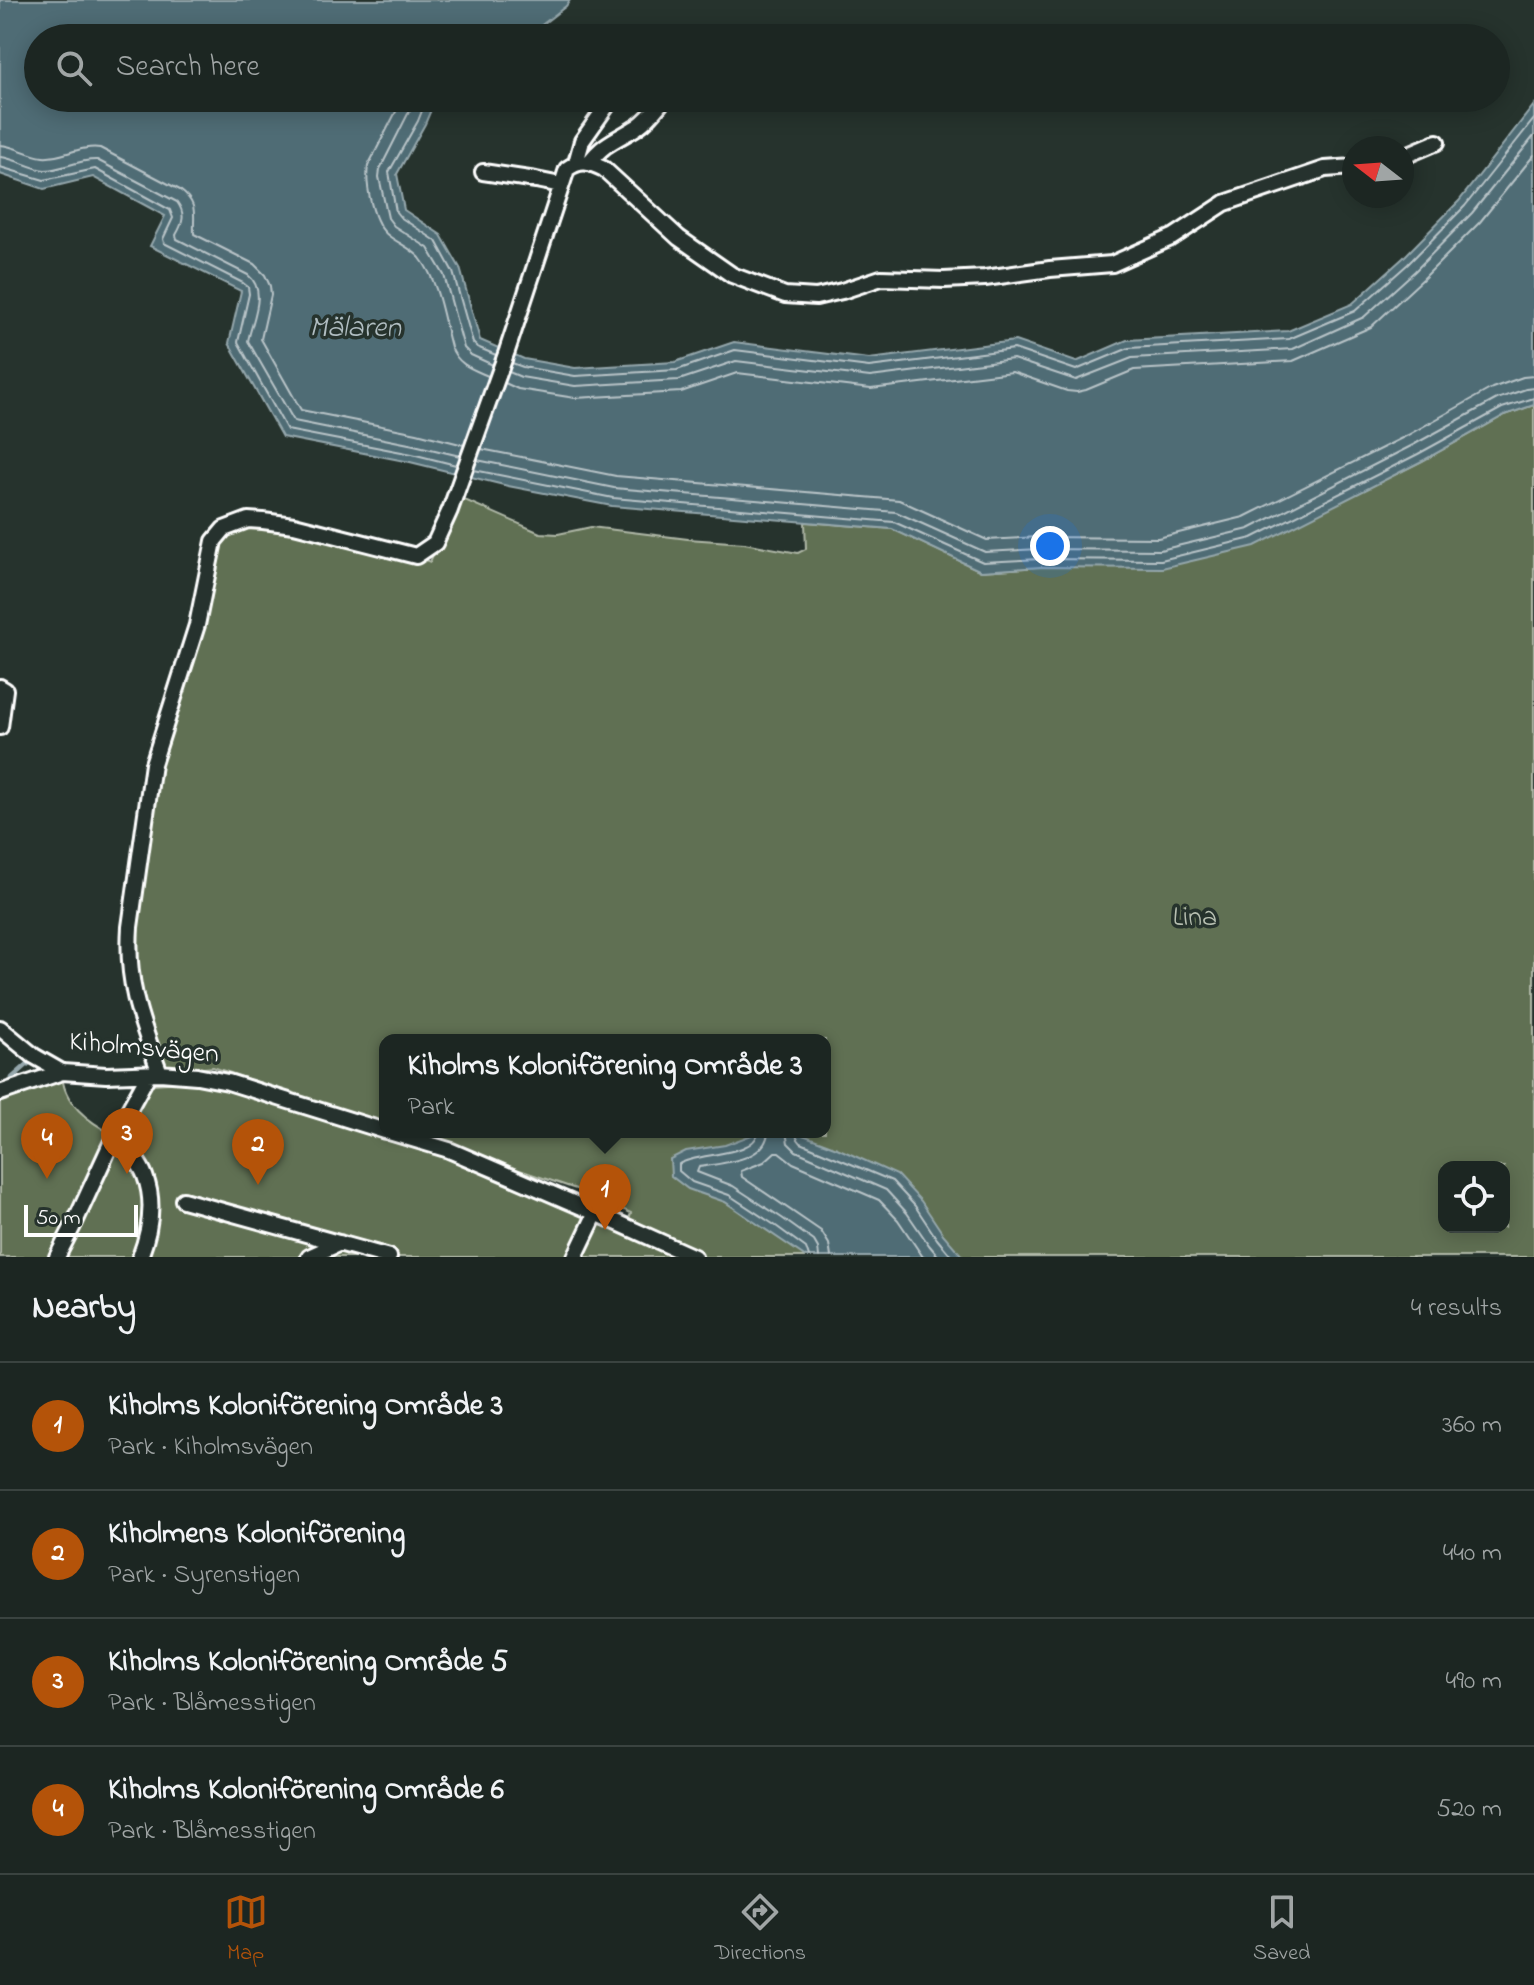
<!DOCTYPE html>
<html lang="en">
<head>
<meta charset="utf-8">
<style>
	:root { --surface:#1c2622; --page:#252e2a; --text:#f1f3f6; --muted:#a0a5a5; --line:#3a4340; --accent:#b45309 }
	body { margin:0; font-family:"Indie Flower",sans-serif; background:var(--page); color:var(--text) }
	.controls { position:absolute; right:24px; bottom:24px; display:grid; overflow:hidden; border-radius:16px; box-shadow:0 4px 20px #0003 }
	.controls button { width:72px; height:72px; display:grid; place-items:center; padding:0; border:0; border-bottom:2px solid var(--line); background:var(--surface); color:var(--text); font:40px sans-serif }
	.compass { position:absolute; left:1342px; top:136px; width:72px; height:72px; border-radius:50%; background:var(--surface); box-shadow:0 4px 20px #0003; rotate:287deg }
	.scale { position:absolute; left:24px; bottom:20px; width:114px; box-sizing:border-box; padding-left:8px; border:4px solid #fff; border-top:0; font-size:22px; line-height:28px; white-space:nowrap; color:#fff; -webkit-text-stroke:6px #26332d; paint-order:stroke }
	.you { position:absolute; left:1050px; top:546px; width:28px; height:28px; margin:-20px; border:6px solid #fff; border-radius:50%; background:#1a73e8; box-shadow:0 0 0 12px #1a73e833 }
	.badge { display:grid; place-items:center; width:52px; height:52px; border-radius:50%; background:var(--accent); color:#fff; font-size:26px; font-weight:700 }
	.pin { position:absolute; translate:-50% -66px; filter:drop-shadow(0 2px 4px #0008) }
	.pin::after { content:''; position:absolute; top:42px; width:28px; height:24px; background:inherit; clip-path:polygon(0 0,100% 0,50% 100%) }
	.popup { position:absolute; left:379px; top:1034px; width:452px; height:104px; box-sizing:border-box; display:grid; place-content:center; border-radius:16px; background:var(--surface); filter:drop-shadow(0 2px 6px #0005); font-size:26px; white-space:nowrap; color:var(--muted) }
	.popup b { font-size:30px; color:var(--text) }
	.popup::after { content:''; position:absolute; left:50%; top:100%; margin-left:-16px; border:16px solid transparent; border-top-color:var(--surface) }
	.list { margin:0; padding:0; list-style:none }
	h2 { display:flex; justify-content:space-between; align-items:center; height:104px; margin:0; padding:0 32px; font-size:34px }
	h2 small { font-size:26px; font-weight:400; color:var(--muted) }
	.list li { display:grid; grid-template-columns:52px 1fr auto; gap:24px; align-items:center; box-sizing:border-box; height:128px; padding:0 32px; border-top:2px solid var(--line) }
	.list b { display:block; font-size:30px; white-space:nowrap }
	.list p { margin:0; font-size:26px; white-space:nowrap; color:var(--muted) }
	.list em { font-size:26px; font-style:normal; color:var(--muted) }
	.icon { flex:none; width:44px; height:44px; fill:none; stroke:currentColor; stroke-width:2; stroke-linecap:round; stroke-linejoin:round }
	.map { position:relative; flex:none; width:1534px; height:1257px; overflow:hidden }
	.search { position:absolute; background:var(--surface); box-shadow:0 4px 20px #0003; left:24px; right:24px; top:24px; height:88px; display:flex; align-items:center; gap:20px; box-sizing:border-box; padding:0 28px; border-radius:44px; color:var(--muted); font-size:30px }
	.sheet { height:616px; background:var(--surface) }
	nav { display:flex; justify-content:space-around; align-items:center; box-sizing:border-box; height:112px; border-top:2px solid var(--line); background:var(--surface); font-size:22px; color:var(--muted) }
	nav a { display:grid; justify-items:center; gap:4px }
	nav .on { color:var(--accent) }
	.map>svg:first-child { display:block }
	.green { fill:#607052; stroke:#b0b8a8; stroke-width:2; fill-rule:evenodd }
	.water { fill:#4f6c75; stroke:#95a7ac; stroke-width:2 }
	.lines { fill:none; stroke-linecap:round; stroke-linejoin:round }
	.shore { stroke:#b9c4c8; stroke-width:2 }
	.stream { stroke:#95a7ac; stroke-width:5 }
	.street-casing { stroke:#fff; stroke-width:20 }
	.street { stroke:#26332d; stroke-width:14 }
	.labels { text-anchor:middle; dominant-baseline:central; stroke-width:7; stroke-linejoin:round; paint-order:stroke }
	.park-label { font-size:28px; fill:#b7bfb1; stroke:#26332d }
	.street-label { font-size:28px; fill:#fff; stroke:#26332d }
	.water-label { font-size:30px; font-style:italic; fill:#b0bdc1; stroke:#26332d }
</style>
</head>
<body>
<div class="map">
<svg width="1534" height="1257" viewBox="0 0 1534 1257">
	<rect width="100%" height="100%" fill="#26332d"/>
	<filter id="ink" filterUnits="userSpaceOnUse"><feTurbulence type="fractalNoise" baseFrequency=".0125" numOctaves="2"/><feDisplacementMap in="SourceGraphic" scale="16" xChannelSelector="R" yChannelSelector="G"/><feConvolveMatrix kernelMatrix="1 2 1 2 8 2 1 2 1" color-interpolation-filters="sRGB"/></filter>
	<g filter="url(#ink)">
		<!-- green -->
		<path class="green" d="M1534,405V1257H0V1093L62,1072C62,1103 89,1122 114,1135L153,1084L196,1081L447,1157L625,1230L631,1213L585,1192L406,1132H825V1040H385V1125L213,1067L160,1073L130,977L153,764L214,541L248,520L416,556L430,562L458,497L540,533L558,534L591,527L688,539L744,543L798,553L806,549L805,522L893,529L981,571L1040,567L1336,504L1422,461L1505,415ZM1444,1167H1504V1227H1444Z"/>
		<!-- water -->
		<path class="water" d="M0,0H570L566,6L525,38H38V98H436L425,124L397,174L404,210L441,235L460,268L480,340L524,359L575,368L675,362L734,342L869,359L1015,341L1076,362L1127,340L1288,331L1352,304L1403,258L1459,201L1534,105V405L1505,415L1422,461L1255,546L1162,568L1040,567L981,571L892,529L612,506L508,486L410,462L282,437L229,343L241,291L150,246L165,216L93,177L44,189L0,174Z
			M795,1132L837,1148L897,1175L921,1201L943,1234L963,1257H806L725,1202L688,1189L671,1176L670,1159L686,1151L725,1145L757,1133Z"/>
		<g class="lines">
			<!-- shore -->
			<path class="shore" d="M403,98L368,166C365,185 373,225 389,236C398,243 412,249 420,258C439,282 443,318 451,347C458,365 472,369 488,376
				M416,98L380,169L379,177L388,218L394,226L428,248L444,275L464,348L471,355L493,365
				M427,98L418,121L389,172L396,212L400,217L436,241L453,272L473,343L477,347L496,355
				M0,145C15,146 28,155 43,157C61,159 80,145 100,148L180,190C199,204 193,214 194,234L254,264L265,275L270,286L271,295L261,339L301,410L417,433L464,445
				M0,157C15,158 31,169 45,170C61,170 79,159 97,160L177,202C186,214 183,223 176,235L177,239L248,275C268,291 252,320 248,341L294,421L414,445L460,456
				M0,167L44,180L95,169L170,210L173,218L163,239L164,243L243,283L248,287L249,294L238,342L287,430L412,454L456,465
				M512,363L523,367L575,376L677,370L735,350L869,367L1014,349L1076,370L1129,348L1289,339L1355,311L1408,264L1465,206L1534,119
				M509,372L521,377L575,386L679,380L736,361L870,377L1013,359L1076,380L1132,358L1293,349L1364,317L1415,271L1472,213L1534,136
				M505,383L518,389L575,398L681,392L737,373L871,389L1012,372L1067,391L1077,392L1086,390L1134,370L1293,361L1371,327L1423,279L1480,222L1534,155
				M481,449L616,476L899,500L987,540L1039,537L1158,538L1244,517L1408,435L1492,388L1523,377L1534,376
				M477,460L614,488L896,512L985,552L1040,549L1160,550L1249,529L1413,445L1497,399L1526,389L1534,388
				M474,470L613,498L894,522L983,562L1040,559L1161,560L1252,538L1418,454L1502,408L1534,398
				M758,1132C755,1157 697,1152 679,1164V1171L692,1182L729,1195L776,1226L806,1248L809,1257
				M768,1132C766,1161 722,1163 699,1167L697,1172L733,1186L782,1218L814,1241L818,1248L819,1257
				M786,1132L788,1143L796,1151L886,1190L907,1213L929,1245L939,1257
				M796,1132L797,1138L801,1143L892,1181L915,1206L937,1239L952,1257
				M831,1257L829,1244L821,1231L742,1177L741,1171L764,1162L775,1152H779L793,1163L879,1200L898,1220L923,1257"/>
			<!-- stream -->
			<path class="stream" d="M12,1078L29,1063"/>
			<!-- street casing -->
			<g class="street-casing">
				<path id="street" d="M1402,157L1437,142
					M576,163L582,141L606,107L609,98
					M589,163C603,143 618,139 637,127C649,119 656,109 665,98
					M483,172L536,180L561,185
					M0,687L5,690L0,727
					M0,1028L34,1056L62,1072L106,1075L160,1073L197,1076L228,1082L385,1131
					M160,1073C141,1021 126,984 130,927L153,764L197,625L214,541L224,529L248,520L263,521L294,525L416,556L435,543L450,510L507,351L567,169C581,159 589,162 604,169L679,238L732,275L785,295L816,297L842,291L881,278L944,280L985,278L1050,269L1112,264L1173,237L1225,203L1325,169L1354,167
					M0,1093L62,1072
					M389,1132L449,1150L596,1213L694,1257
					M183,1200L389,1257
					M57,1257L75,1222L115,1135
					M140,1257C150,1231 155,1202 145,1176C139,1160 125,1147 115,1135L148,1075
					M309,1257L340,1243
					M575,1257L596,1213"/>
			</g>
			<!-- street -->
			<use href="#street" class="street"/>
		</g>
	</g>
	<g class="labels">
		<!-- park labels -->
		<g class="park-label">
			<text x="1195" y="918">Lina</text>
		</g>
		<!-- street labels -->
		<g class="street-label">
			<text transform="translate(144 1049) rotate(5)">Kiholmsvägen</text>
		</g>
		<!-- water labels -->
		<g class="water-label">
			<text x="355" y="329">Mälaren</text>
		</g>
	</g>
</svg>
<div class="controls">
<button><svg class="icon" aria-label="locate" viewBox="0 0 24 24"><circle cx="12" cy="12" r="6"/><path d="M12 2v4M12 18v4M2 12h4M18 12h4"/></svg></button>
</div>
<svg class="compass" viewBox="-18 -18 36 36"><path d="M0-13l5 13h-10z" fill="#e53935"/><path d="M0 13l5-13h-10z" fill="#a0a5a5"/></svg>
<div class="scale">50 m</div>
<div class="you"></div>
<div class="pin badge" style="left:605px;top:1230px">1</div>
<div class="popup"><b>Kiholms Koloniförening Område 3</b>Park</div>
<div class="pin badge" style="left:258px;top:1185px">2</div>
<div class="pin badge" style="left:127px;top:1174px">3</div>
<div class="pin badge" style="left:47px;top:1179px">4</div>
<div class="search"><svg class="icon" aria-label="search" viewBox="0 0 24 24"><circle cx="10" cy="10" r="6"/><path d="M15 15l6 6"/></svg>Search here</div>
</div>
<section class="sheet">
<h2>Nearby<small>4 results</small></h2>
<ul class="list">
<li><span class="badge">1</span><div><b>Kiholms Koloniförening Område 3</b><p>Park · Kiholmsvägen</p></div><em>360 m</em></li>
<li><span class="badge">2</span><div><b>Kiholmens Koloniförening</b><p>Park · Syrenstigen</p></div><em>440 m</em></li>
<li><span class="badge">3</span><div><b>Kiholms Koloniförening Område 5</b><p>Park · Blåmesstigen</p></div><em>490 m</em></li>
<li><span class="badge">4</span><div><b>Kiholms Koloniförening Område 6</b><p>Park · Blåmesstigen</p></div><em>520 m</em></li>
</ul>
</section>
<nav>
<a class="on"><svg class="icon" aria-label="map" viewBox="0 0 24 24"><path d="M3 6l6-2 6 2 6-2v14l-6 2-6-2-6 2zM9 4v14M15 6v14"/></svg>Map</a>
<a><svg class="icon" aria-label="directions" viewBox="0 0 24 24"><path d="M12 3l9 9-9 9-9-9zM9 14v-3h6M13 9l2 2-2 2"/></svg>Directions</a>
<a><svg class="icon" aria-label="saved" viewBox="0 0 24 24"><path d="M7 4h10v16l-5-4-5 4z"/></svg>Saved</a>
</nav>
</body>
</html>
